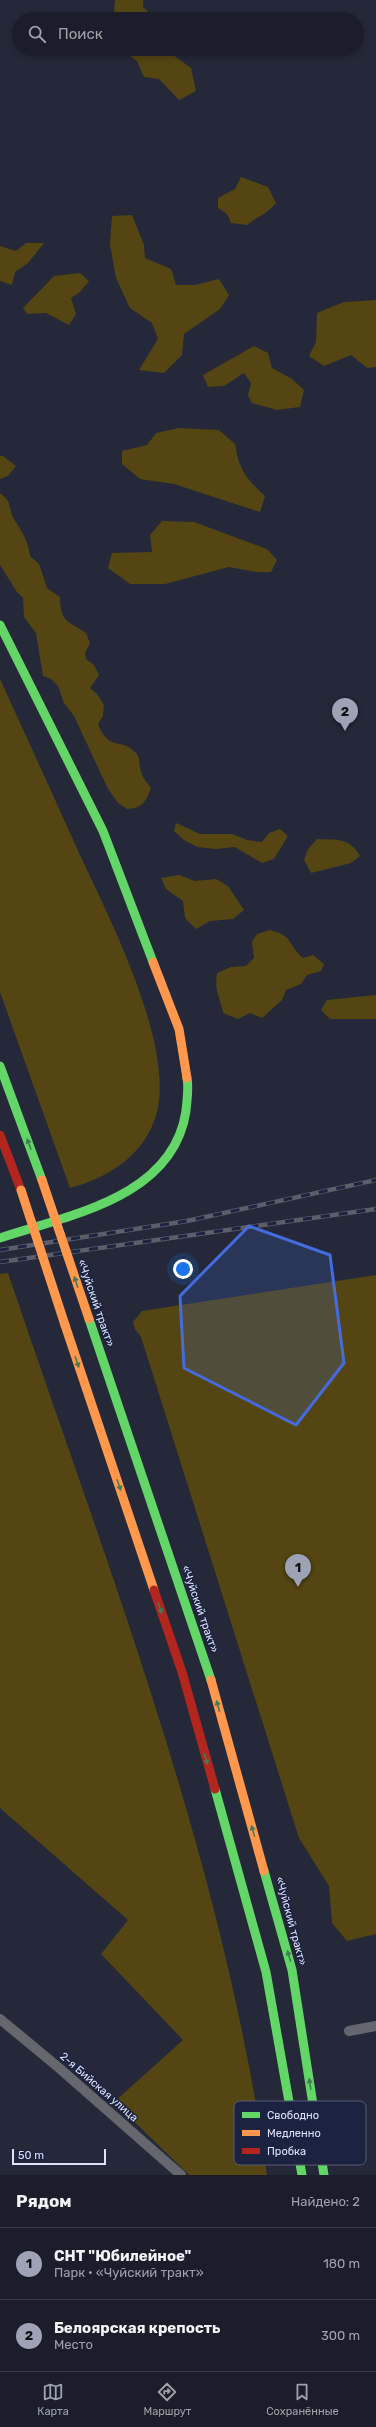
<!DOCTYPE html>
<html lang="ru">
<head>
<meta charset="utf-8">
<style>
	:root { --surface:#1b1e2a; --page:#242732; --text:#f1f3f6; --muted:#a0a2a8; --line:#393c47; --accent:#9da2b5 }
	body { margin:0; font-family:Rubik,sans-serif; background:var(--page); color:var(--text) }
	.scale { position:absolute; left:12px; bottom:10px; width:94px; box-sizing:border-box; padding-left:4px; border:2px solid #dee4f8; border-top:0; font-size:11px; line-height:14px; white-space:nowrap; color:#dee4f8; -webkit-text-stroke:3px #1c2340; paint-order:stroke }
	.you { position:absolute; left:183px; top:1269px; width:14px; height:14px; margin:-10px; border:3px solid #fff; border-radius:50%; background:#1a73e8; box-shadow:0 0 0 6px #1a73e833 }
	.badge { display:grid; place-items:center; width:26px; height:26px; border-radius:50%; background:var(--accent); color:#111; font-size:13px; font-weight:700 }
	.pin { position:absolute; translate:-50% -33px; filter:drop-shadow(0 1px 2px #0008) }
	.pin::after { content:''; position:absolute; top:21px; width:14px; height:12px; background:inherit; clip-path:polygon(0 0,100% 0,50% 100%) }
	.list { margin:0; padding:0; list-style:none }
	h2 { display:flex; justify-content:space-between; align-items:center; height:52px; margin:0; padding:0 16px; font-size:17px }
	h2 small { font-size:13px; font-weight:400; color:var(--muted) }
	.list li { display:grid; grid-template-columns:26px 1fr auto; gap:12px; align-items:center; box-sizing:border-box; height:72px; padding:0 16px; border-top:1px solid var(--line) }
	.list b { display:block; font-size:15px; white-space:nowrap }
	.list p { margin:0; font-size:13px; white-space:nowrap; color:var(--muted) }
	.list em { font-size:13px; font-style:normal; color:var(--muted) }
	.icon { flex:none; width:22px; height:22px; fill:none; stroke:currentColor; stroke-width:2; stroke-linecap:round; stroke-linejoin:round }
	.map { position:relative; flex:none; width:376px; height:2175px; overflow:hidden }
	.search { position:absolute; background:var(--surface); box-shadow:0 2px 6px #0003; left:12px; right:12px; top:12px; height:44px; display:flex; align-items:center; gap:10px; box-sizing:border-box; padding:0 14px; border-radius:22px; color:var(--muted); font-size:15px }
	.sheet { height:196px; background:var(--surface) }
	nav { display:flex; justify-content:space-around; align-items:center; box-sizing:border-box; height:56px; border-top:1px solid var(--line); background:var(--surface); font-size:11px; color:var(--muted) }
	nav a { display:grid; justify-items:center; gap:2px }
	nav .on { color:var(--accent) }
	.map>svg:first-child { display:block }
	.green { fill:#544513 }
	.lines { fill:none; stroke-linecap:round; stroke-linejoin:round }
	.street { stroke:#65676e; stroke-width:10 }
	.fast { stroke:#63d668; stroke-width:9 }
	.slow { stroke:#ff974d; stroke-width:9 }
	.jam { stroke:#b3261e; stroke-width:9 }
	.rail-casing { stroke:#5c5f69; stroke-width:4.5 }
	.rail { stroke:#1c2340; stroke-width:3; stroke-dasharray:9; stroke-linecap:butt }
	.slow-bridge { stroke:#ff974d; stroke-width:9 }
	.oneway { fill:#407c54 }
	.marked { fill:#446cde; fill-opacity:0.2; stroke:#446cde; stroke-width:3; stroke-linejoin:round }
	.labels { text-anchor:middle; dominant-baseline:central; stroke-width:3; stroke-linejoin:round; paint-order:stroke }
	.street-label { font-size:11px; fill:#dee4f8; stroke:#1c2340 }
	.key { fill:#1c2340; stroke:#565d77; stroke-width:1 }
	.key-label { font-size:11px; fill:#dee4f8 }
</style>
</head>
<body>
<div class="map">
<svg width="376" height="2175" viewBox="0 0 376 2175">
	<rect width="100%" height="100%" fill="#242838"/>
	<!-- green -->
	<path class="green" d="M115,0H143V7L157,19H117L114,12Z
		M120,49H165L191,68L196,91L179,100L159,79L144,77L137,61Z
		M241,177L268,187L276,203C265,216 259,215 247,225L231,223L227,214L218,208V198L235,189Z
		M132,215L144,245L145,258L171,269L176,285H195L219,279L229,295L220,309L184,334L182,355L164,373L139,370L158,339L152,323L130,308L116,278L110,244L112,216Z
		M26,243H44L28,263L15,272L12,285L0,281V246L16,251Z
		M80,273L89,281L80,292L71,298L76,314L69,325L46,313L27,314L23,308L54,276Z
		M376,300V367L367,368L351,355L324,366L309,356L316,342L317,313L344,302Z
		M254,346L268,353L272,368L292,379L304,390L300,407L277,410L252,403L248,395L251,383L244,373L224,386L208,387L203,375Z
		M179,428L219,430L235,444C239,470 246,478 265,496L260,512L174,484L140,479L122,464V451L147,445L156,433Z
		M0,456H3L16,466L8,476L0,479Z
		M0,493C14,504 7,507 14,519C22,532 28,540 30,556L39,564L47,588L60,597C60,622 68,621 86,633L90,643L85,653L86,659L94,665L99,675L90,688L97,694L104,705L103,716L98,724C109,752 120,737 135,752C142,759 138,764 141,772C143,778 147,783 151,788C146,802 142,808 127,809L118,803L108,789L74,716L64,703L58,686L51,679L43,676L36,633L24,617L23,598L17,592L0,565Z
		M162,521L194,522L267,549L277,560L271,572H256L229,567L165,584H130L108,568L112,553L152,552L150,535Z
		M0,679C27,738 54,797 80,855C110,919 167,1031 159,1101C153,1149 113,1177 70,1188L0,992Z
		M176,823L200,834H232L247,840L262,842L269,833L280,829L288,836L274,859L262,863L235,847L216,849L197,847L184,840L174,831Z
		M317,839C337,840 349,837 360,856L351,863L311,873L304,860L308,849Z
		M179,875L195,881L216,879L228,886L244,910L233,919L210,921L196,929L185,918L183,901L166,889L161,878Z
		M270,930C294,936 287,944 303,958L313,955L324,964L321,971L307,975L301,984L286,990L282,1000L262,1018L250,1013L238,1019L223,1013C220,995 214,993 217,973L231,967L246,966L254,958L252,942L257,934Z
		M376,995V1019H330L321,1010L327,1000Z
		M8,1273C108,1569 224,1863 267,2175H189L114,2102L183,2040L101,1954L128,1920L0,1808V1274Z
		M376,1275V1934L347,1941L332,1923L329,1886L299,1838L141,1337L135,1329L133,1322L142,1311Z"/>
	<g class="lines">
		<!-- street -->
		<path class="street" d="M0,2019L58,2067L181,2175
			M349,2031L376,2026"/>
		<!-- fast -->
		<path class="fast" d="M0,625L103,831L153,962
			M0,1066L42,1180
			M0,1238C69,1215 173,1198 186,1111C187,1099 189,1089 187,1078
			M89,1319L211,1680
			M215,1789L266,1972L302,2175
			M264,1871L292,1970L324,2175"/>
		<!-- slow -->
		<path class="slow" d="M153,962L179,1029L187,1078
			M65,1325L154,1590
			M211,1680L264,1871"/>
		<!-- jam -->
		<path class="jam" d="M0,1135L21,1190
			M154,1590L182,1672L215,1789"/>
		<!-- rail casing -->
		<g class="rail-casing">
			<path id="rail" d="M0,1250L187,1221L376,1180
				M0,1262L376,1209"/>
		</g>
		<!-- rail -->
		<use href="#rail" class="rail"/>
		<!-- slow-bridge -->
		<path class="slow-bridge" d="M42,1180L89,1319
			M21,1190L65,1325"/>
	</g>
	<!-- one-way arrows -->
	<defs><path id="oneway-solid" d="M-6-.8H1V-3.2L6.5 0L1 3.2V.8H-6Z"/></defs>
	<g class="oneway">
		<use href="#oneway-solid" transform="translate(29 1144) rotate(-110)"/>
		<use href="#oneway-solid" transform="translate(76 1282) rotate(-108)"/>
		<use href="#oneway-solid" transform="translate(77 1362) rotate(71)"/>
		<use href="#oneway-solid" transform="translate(119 1485) rotate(71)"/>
		<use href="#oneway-solid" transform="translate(160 1608) rotate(71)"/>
		<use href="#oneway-solid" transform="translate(218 1706) rotate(-106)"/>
		<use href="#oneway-solid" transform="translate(206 1759) rotate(74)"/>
		<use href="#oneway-solid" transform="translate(253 1831) rotate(-106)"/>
		<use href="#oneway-solid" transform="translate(289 1956) rotate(-106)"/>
		<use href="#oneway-solid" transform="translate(310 2084) rotate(-99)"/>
	</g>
	<!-- marked area -->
	<path class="marked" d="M249,1226L330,1255L344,1363L296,1425L184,1368L180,1296Z"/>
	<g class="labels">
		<!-- street labels -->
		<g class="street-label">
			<text transform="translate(96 1303) rotate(71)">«Чуйский тракт»</text>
			<text transform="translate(200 1609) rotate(71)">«Чуйский тракт»</text>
			<text transform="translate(291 1921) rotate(75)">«Чуйский тракт»</text>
			<text transform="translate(99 2087) rotate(41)">2-я Бийская улица</text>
		</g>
	</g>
	<!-- legend -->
	<rect x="234" y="2101" width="132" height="64" rx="6" class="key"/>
	<rect x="242" y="2112" width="18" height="6" fill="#63d668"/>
	<rect x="242" y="2130" width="18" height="6" fill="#ff974d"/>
	<rect x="242" y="2148" width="18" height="6" fill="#b3261e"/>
	<g class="key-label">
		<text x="267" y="2119">Свободно</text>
		<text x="267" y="2137">Медленно</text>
		<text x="267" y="2155">Пробка</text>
	</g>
</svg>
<div class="scale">50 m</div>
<div class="you"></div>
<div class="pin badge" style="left:298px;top:1587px">1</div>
<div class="pin badge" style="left:345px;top:731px">2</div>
<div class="search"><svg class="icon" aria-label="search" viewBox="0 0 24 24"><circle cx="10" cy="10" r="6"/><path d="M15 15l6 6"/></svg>Поиск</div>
</div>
<section class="sheet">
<h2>Рядом<small>Найдено: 2</small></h2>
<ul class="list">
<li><span class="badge">1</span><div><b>СНТ &quot;Юбилейное&quot;</b><p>Парк · «Чуйский тракт»</p></div><em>180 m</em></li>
<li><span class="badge">2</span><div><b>Белоярская крепость</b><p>Место</p></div><em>300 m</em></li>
</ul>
</section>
<nav>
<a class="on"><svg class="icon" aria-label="map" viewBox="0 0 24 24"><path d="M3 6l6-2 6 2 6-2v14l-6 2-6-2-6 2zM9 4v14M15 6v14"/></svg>Карта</a>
<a><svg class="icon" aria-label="directions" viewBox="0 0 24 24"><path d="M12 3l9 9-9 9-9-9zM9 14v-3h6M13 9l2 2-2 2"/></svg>Маршрут</a>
<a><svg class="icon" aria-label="saved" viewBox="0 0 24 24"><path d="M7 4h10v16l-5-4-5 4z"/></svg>Сохранённые</a>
</nav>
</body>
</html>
